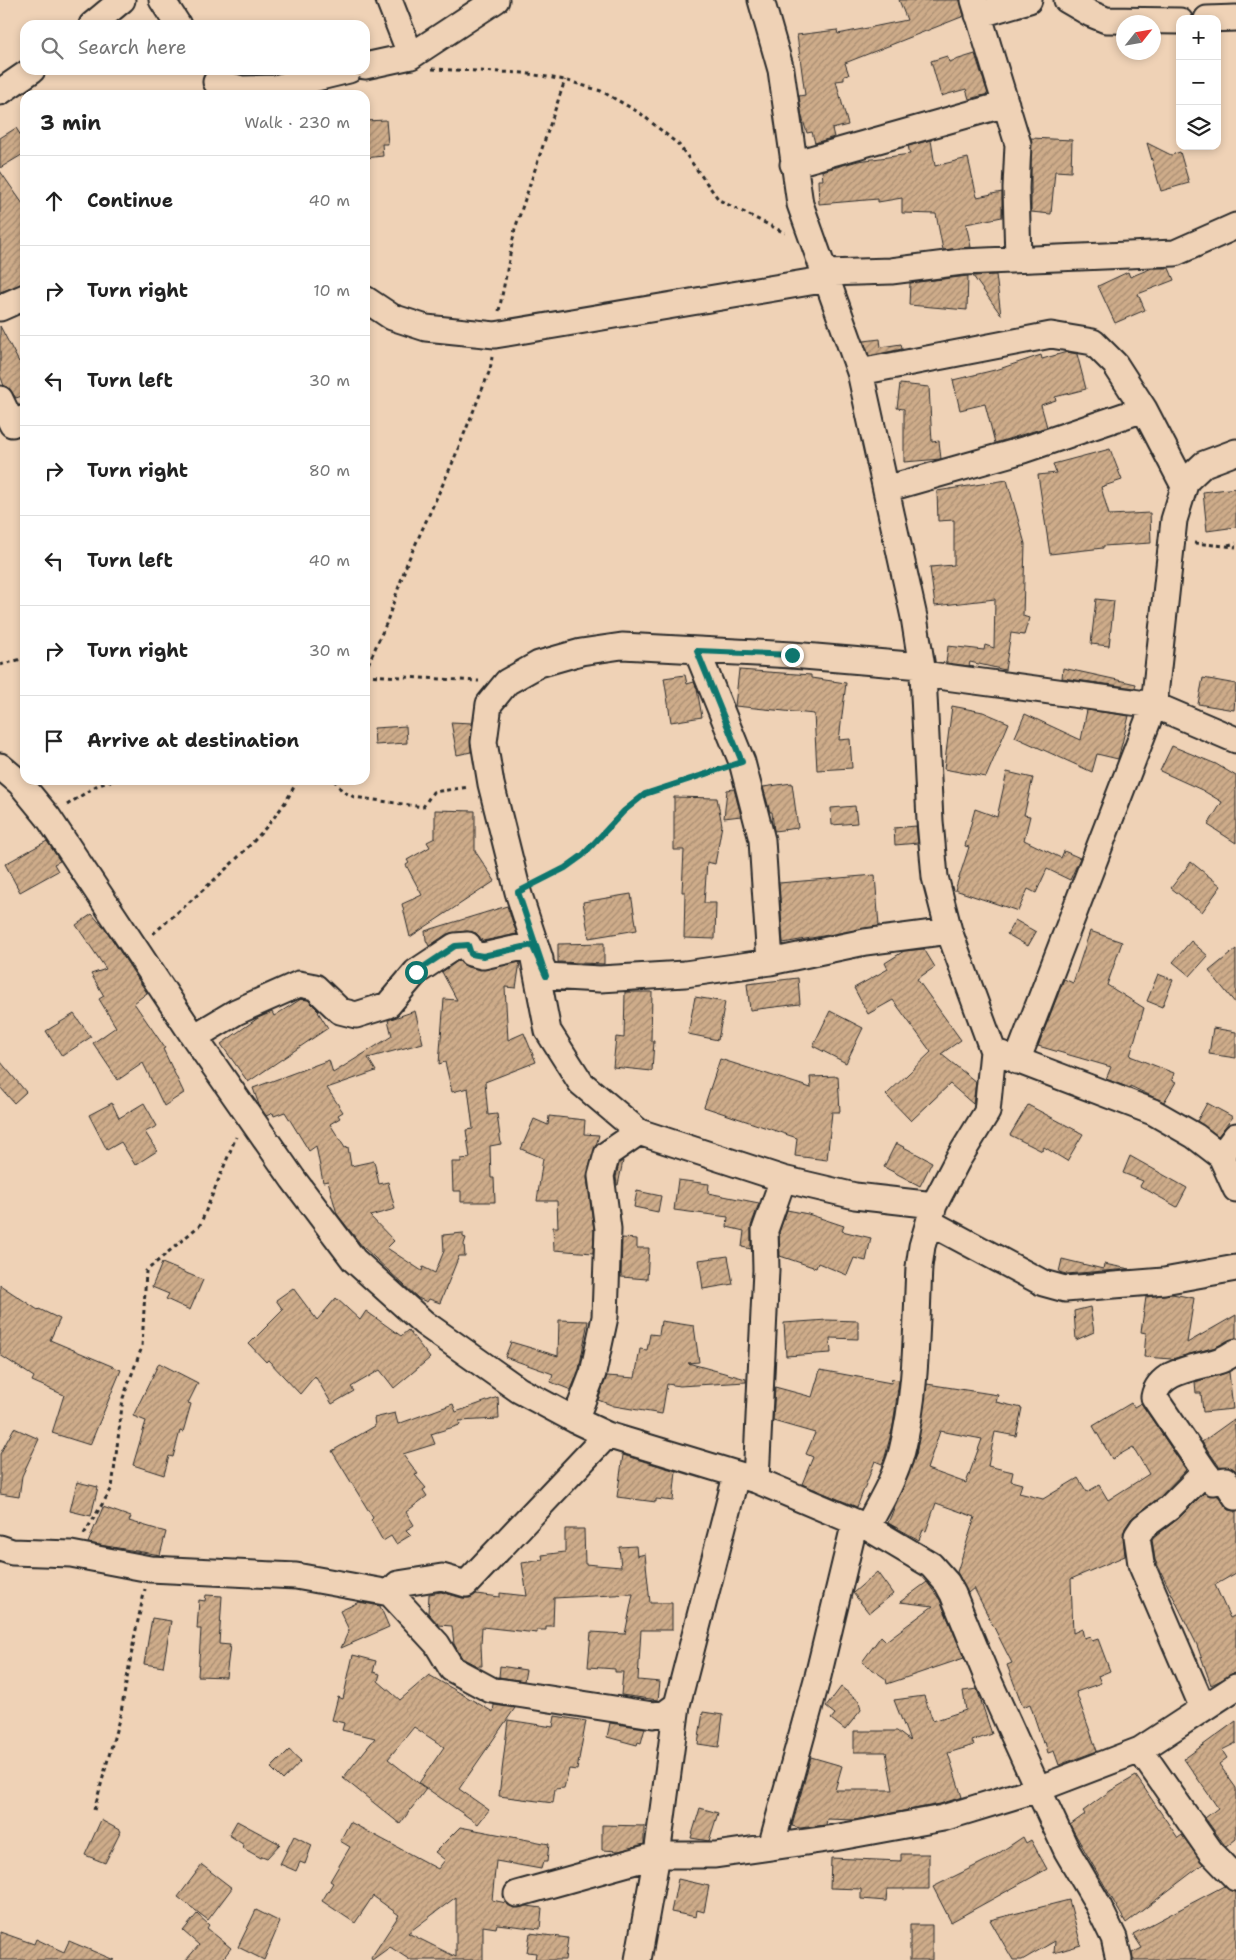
<!DOCTYPE html>
<html lang="en">
<head>
<meta charset="utf-8">
<style>
	:root { --surface:#fff; --page:#f6f6f6; --text:#222; --muted:#767676; --line:#e0e0e0 }
	body { margin:0; font-family:"Shantell Sans",sans-serif; background:var(--page); color:var(--text) }
	.controls { position:absolute; right:15px; top:15px; display:grid; overflow:hidden; border-radius:10px; box-shadow:0 2px 8px #0003 }
	.controls button { width:45px; height:45px; display:grid; place-items:center; padding:0; border:0; border-bottom:1px solid var(--line); background:var(--surface); color:var(--text); font:25px sans-serif }
	.compass { position:absolute; left:1116px; top:15px; width:45px; height:45px; border-radius:50%; background:var(--surface); box-shadow:0 2px 8px #0003; rotate:59deg }
	.stop { position:absolute; width:15px; height:15px; margin:-11px; border:4px solid #0f766e; border-radius:50%; background:#fff }
	.stop.end { background:#0f766e; border-color:#fff; box-shadow:0 1px 5px #0008 }
	.list { margin:0; padding:0; list-style:none }
	h2 { display:flex; justify-content:space-between; align-items:center; height:65px; margin:0; padding:0 20px; font-size:21px }
	h2 small { font-size:16px; font-weight:400; color:var(--muted) }
	.list li { display:grid; grid-template-columns:32px 1fr auto; gap:15px; align-items:center; box-sizing:border-box; height:90px; padding:0 20px; border-top:1px solid var(--line) }
	.list b { display:block; font-size:19px; white-space:nowrap }
	.list em { font-size:16px; font-style:normal; color:var(--muted) }
	.icon { flex:none; width:28px; height:28px; fill:none; stroke:currentColor; stroke-width:2; stroke-linecap:round; stroke-linejoin:round }
	.map { position:relative; flex:none; width:1236px; height:1960px; overflow:hidden }
	.search { position:absolute; background:var(--surface); box-shadow:0 2px 8px #0003; left:20px; top:20px; width:350px; height:55px; display:flex; align-items:center; gap:12px; box-sizing:border-box; padding:0 18px; border-radius:15px; color:var(--muted); font-size:19px }
	.panel { position:absolute; background:var(--surface); box-shadow:0 2px 8px #0003; left:20px; top:90px; width:350px; height:695px; border-radius:15px }
	.map>svg:first-child { display:block }
	.building { fill:url(#building-hatch); stroke:#2b2b2b; fill-rule:evenodd }
	.lines { fill:none; stroke-linecap:round; stroke-linejoin:round }
	.street-casing { stroke:#2b2b2b; stroke-width:29 }
	.path { stroke:#2b2b2b; stroke-width:3; stroke-dasharray:4 4; stroke-linecap:butt }
	.street { stroke:#efd2b6; stroke-width:25 }
	.route { stroke:#0f766e; stroke-width:6 }
</style>
</head>
<body>
<div class="map">
<svg width="1236" height="1960" viewBox="0 0 1236 1960">
	<defs>
		<pattern id="building-hatch" width="6" height="6" patternUnits="userSpaceOnUse" patternTransform="scale(1.25)"><rect width="6" height="6" fill="#ceac8a"/><path d="M-1 1l2-2M0 6l6-6M5 7l2-2" fill="none" stroke="#a78c71"/></pattern>
	</defs>
	<rect width="100%" height="100%" fill="#efd2b6"/>
	<filter id="ink" filterUnits="userSpaceOnUse"><feTurbulence type="fractalNoise" baseFrequency=".02" numOctaves="2"/><feDisplacementMap in="SourceGraphic" scale="10" xChannelSelector="R" yChannelSelector="G"/><feConvolveMatrix kernelMatrix="1 2 1 2 8 2 1 2 1" color-interpolation-filters="sRGB"/></filter>
	<g filter="url(#ink)">
		<!-- building -->
		<path class="building" d="M899,0H960L964,16L845,63L849,75L844,76V80L836,81L848,125L832,129L834,137L815,143L812,132L807,133L802,117L799,96L805,95L797,35L837,30L838,34L907,20Z
			M975,54L988,94L969,99L966,89L941,96L931,61L947,56L949,62Z
			M386,120L388,144H382L383,156L365,158V121Z
			M16,128L25,142V153L0,168V138Z
			M1031,138L1072,140L1071,172L1055,171L1051,214L1031,212Z
			M931,140L935,166L968,158L977,197L1002,192V217L966,224L971,247L943,250L936,214L902,213V198L878,202V199L819,204L818,180H823L822,171L858,161L910,154L908,146Z
			M1147,143L1171,155L1180,152L1189,183L1161,191Z
			M0,171L25,207V283L0,292Z
			M1152,268H1169L1174,280L1138,294L1145,310L1115,323L1098,286L1128,272L1130,277Z
			M996,275L1001,315L973,276Z
			M968,276L967,310L909,305L910,283Z
			M0,326L19,362L25,359V395L16,398L8,387L4,386L0,375Z
			M880,339L881,347L901,344L902,349L869,356L864,341Z
			M1067,352L1077,354L1086,389L1055,397L1056,400L1041,405L1047,427L995,443L985,404L960,410L953,380L999,369L1041,355L1042,359Z
			M900,384L929,387L932,442L939,441L941,459L904,462V409L897,408Z
			M1110,449L1122,480L1101,487L1109,515L1150,513L1151,543L1103,546V548L1050,554L1038,475L1056,473L1053,464Z
			M1007,480L1025,544L1023,616L1029,618L1024,635L1011,633L1005,670L970,662L969,666L946,663L948,646L984,650L985,645L994,648L995,599L935,606L930,567L954,565V520L938,521L937,491Z
			M1236,488V527L1207,531L1203,492Z
			M1096,599L1114,601L1109,646L1091,644Z
			M1063,668L1136,684L1135,688L1062,678Z
			M739,670L811,675V678L846,683L839,740L850,739L852,768L817,770L814,714L735,706Z
			M685,675L687,684L694,682L697,689L702,717L671,722L664,678Z
			M1203,678L1236,684L1234,710L1198,704Z
			M952,706L983,712L1009,723L986,777L944,769Z
			M1087,710L1129,716L1118,759L1097,754L1092,772L1015,737L1025,714L1081,740Z
			M451,722L472,723L471,752L457,755Z
			M406,726L407,743L375,745L374,728Z
			M1172,746L1216,764L1236,776V843L1208,825L1222,802L1202,790L1160,771Z
			M1007,772L1033,778L1024,815L1030,816L1024,840L1061,858L1064,851L1080,858L1070,880L1047,869L1036,893L1028,889L1018,911L955,890L969,847L965,846L975,809L997,817Z
			M792,783L798,828L774,831L772,812H770L763,787Z
			M734,789L741,816L724,818L727,790Z
			M674,797L717,798L722,825L715,864L707,862L704,903H716L715,939L684,938L685,892H682L684,850H674Z
			M855,806L857,823L832,825L831,808Z
			M435,810L475,811V851L495,881L410,937L402,904L422,895L406,865L409,863L407,860L430,847L427,842L435,838Z
			M916,826L918,843L895,845L894,828Z
			M47,841L60,861L54,864L58,871L20,892L5,864Z
			M1191,862L1221,886L1202,912L1171,888Z
			M875,875L879,926L783,943L779,883Z
			M631,894L637,930L589,938L583,902Z
			M507,906L517,934L483,941L476,933L467,931L447,934L429,946L426,940L425,931Z
			M92,914L108,933L147,993L134,1003L165,1048L163,1049L184,1093L164,1106L143,1063L118,1080L93,1043L116,1027L99,999L104,996L91,974L106,969L76,925Z
			M1015,920L1036,932L1028,946L1007,934Z
			M1090,931L1122,942L1107,985L1144,1008L1130,1056L1174,1073L1172,1080L1176,1082L1164,1102L1130,1086V1088L1106,1079L1111,1067L1038,1046L1064,979L1073,983Z
			M1191,941L1208,956L1190,976L1173,962Z
			M604,943V964L558,962V944Z
			M924,949L935,967L917,979L961,1040L941,1054L976,1082L973,1104L950,1084L911,1121L886,1095L931,1052L893,1000L868,1014L854,988L888,969L885,963L904,951Z
			M1236,949V1004L1209,971Z
			M459,960L467,967L480,970L520,962L516,988L505,987L508,1040L524,1033L536,1062L485,1082L488,1115L497,1114L501,1144L490,1146L491,1178H494L495,1202H461V1191H453L452,1162H461V1159L470,1158L466,1130L473,1129L468,1088L452,1092L445,1062L439,1064L444,999L457,1000L442,972Z
			M1158,974L1173,980L1162,1007L1147,1001Z
			M798,978L800,1004L750,1010L747,984Z
			M625,992H652L651,1041H654L652,1071L613,1067L616,1037L624,1038Z
			M695,997L725,1002L718,1040L688,1034Z
			M301,999L308,1000L319,1011L318,1012L328,1028L248,1082L221,1044L258,1018L272,1012L274,1016Z
			M415,1011L423,1043L368,1058L376,1071L327,1088L343,1112L338,1115L340,1118L330,1124L345,1148L348,1147L351,1166L374,1161L379,1184L388,1182L395,1209L370,1216L394,1241L387,1248L422,1271L423,1267L435,1273L444,1251L443,1235L463,1233V1237L466,1238L464,1244L465,1256H459L440,1303L429,1299L427,1302L418,1298L362,1246L337,1214L328,1181L323,1182L316,1146L309,1151L285,1112L274,1116L273,1113L266,1116L259,1105L253,1088L329,1060L333,1073L392,1036L388,1020Z
			M830,1011L863,1028L846,1063L813,1046Z
			M74,1014L91,1037L62,1056L46,1031Z
			M1213,1028L1236,1032V1058L1209,1054Z
			M720,1059L811,1088L810,1077L838,1076L840,1112H832L827,1160L795,1156L797,1138L704,1107Z
			M0,1061L26,1092L14,1103L0,1087Z
			M112,1103L119,1118L144,1103L157,1126L145,1132L157,1151L135,1165L121,1142L107,1150L89,1115Z
			M1207,1103L1233,1117L1218,1136L1197,1121Z
			M1028,1105L1083,1134L1067,1161L1044,1147L1042,1151L1010,1135Z
			M549,1116L585,1120L584,1134L599,1135L587,1178L594,1230L593,1253L554,1250L553,1227H558L557,1201H537L543,1158L521,1149L534,1119L548,1125Z
			M896,1143L932,1162L920,1186L884,1167Z
			M1130,1156L1187,1188L1177,1207L1140,1186L1143,1181L1123,1173Z
			M623,1161L618,1185H617L616,1177L619,1163Z
			M678,1180L709,1184L708,1193L759,1203L751,1226V1249L742,1247L744,1231L727,1227L728,1217L674,1210Z
			M637,1191L661,1196L658,1212L634,1207Z
			M787,1210L808,1214L844,1226L842,1231L871,1238L866,1261L854,1258L847,1275L818,1263L816,1268L780,1256L779,1232Z
			M622,1238L637,1239V1248H649L647,1279L621,1277Z
			M728,1256L733,1284L703,1289L699,1260Z
			M1062,1259L1103,1269L1104,1264L1130,1269L1066,1274L1059,1272Z
			M162,1263L203,1280L190,1310L166,1299L169,1294L152,1287Z
			M0,1285L38,1310L39,1309L60,1319L50,1340L121,1370L90,1445L52,1433L64,1395L32,1381L34,1377L0,1355Z
			M293,1288L317,1320L336,1298L360,1320L366,1311L401,1336L408,1330L430,1358L394,1388L380,1370L351,1387L354,1391L332,1404L315,1376L300,1394L268,1360L266,1362L249,1344L283,1310L276,1300Z
			M1172,1294L1194,1298L1187,1343L1236,1315V1338L1216,1347L1172,1359L1144,1357L1146,1333L1141,1332L1146,1297Z
			M1090,1307L1094,1332L1076,1340L1074,1311Z
			M559,1320L588,1321L579,1369L571,1390L551,1382L553,1374L505,1357L511,1342L558,1356Z
			M827,1320L858,1321V1339L830,1338L831,1353L786,1356L784,1323Z
			M661,1321L694,1326L699,1362L688,1363L746,1379V1382L680,1386L667,1384L662,1414L614,1406L598,1400L607,1376L635,1378L640,1349L647,1350L650,1334L659,1335Z
			M159,1363L198,1383L188,1403L191,1404L183,1432L180,1431L173,1457L169,1456L164,1475L133,1465L146,1421L133,1416Z
			M820,1370L891,1383L892,1379L899,1380L893,1426L885,1457L882,1464L875,1461L857,1507L802,1484L813,1457L806,1454L815,1433L773,1421L775,1387L812,1397Z
			M1229,1372L1233,1409L1203,1412L1201,1393H1196L1195,1382Z
			M927,1384L998,1395L996,1402L1022,1408L1016,1436L995,1432L988,1466L1013,1472L1011,1481L1022,1484L1019,1493L1043,1499L1078,1478L1087,1492L1099,1485L1108,1500L1149,1474L1133,1447L1112,1459L1093,1426L1131,1403L1134,1407L1141,1403L1186,1470L1160,1497L1131,1519L1125,1528L1123,1537L1125,1556L1071,1579L1073,1633L1082,1629L1084,1638L1090,1636L1092,1641L1098,1639L1110,1671L1098,1676L1101,1683L1076,1692L1097,1751L1059,1765L1054,1751L1048,1753L1045,1742L1043,1743L1030,1704L1023,1707L1007,1665L1012,1663L974,1588L968,1593L957,1572L975,1517L936,1503L926,1531L923,1530L919,1540L888,1523L916,1455ZM940,1431L982,1439L966,1483L927,1469Z
			M498,1397L499,1419L459,1421L460,1425L431,1434L435,1444L403,1454L418,1474L415,1475L426,1488L423,1490L427,1496L406,1512L414,1525L406,1530L411,1535L396,1544L391,1536L383,1541L371,1520L373,1518L332,1451L375,1426L374,1418L395,1413L398,1424L453,1404L456,1412Z
			M1234,1419L1236,1440V1471L1230,1467L1219,1466L1202,1442Z
			M14,1428L39,1439L22,1476L19,1497L0,1494V1454Z
			M623,1455L676,1471L673,1501L656,1499V1502L617,1497Z
			M77,1482L98,1487L91,1516L70,1511Z
			M1204,1493L1218,1496L1229,1510L1236,1511V1573L1215,1585L1230,1618L1236,1615V1673L1211,1685L1197,1645L1155,1560L1152,1539L1179,1518Z
			M103,1507L131,1517L129,1521L166,1532L160,1555L88,1543Z
			M565,1529H584L585,1564L621,1567L619,1547L636,1546L637,1556L645,1554L650,1603H672V1630H641L638,1680L660,1682L658,1700L621,1695L623,1672H615V1669L588,1667L591,1632L625,1634L633,1594L554,1598L553,1626H546V1630H537V1633L482,1627L481,1645L482,1666H477L462,1658L454,1644L452,1626L439,1625L428,1613L429,1594L441,1592L462,1598H470L476,1594L500,1597V1593L527,1596L522,1563L543,1560L542,1555L565,1552Z
			M877,1572L893,1594L869,1613L853,1593Z
			M927,1582L940,1600L964,1658L887,1684L886,1679L862,1662L881,1636L886,1641L933,1606L900,1602Z
			M206,1595L222,1596L219,1644L230,1645L226,1677L198,1676L201,1629H197L199,1600L205,1601Z
			M359,1602L380,1606L389,1627L341,1648L349,1630L340,1611Z
			M152,1618L171,1621L163,1667L144,1664Z
			M353,1655L376,1661L373,1672L380,1674L378,1681L400,1700L429,1675L493,1712L494,1705L515,1708L459,1789L489,1810L478,1824L419,1783L444,1747L414,1727L388,1759L426,1789L400,1824L343,1778L375,1738L342,1730L344,1723L332,1720L338,1697L343,1699Z
			M500,1666L526,1670L524,1681L499,1677Z
			M841,1687L859,1701L861,1710L845,1730L831,1719L835,1714L826,1707Z
			M977,1689L992,1734L972,1741L974,1745L948,1753L962,1797L940,1804L855,1820L827,1819L826,1825L800,1828L792,1826L811,1757L842,1766L835,1790H893L886,1752H854V1731H897L910,1741L894,1700L924,1696L933,1721L966,1710L963,1691Z
			M703,1712L723,1715L719,1747L698,1744Z
			M555,1716L586,1721L577,1770L569,1769L564,1788L555,1789L553,1803L499,1796L508,1720L553,1727Z
			M1236,1721V1743L1222,1750L1227,1758L1219,1764L1236,1788V1839L1226,1847L1205,1818L1218,1808L1184,1759Z
			M610,1723L645,1728L641,1743L638,1742L637,1745L607,1737Z
			M289,1750L301,1761L283,1780L271,1768Z
			M1136,1776L1178,1838L1182,1835L1203,1864L1126,1923L1070,1825L1085,1814L1083,1811L1110,1791Z
			M700,1808L718,1813L709,1841L691,1838Z
			M101,1820L121,1831L105,1863L85,1855Z
			M237,1821L280,1844L267,1858L262,1856L261,1858L243,1848L244,1845L229,1835Z
			M350,1822L438,1869L445,1860L435,1852L460,1827L549,1844L547,1862H543L541,1869L496,1861L492,1900L506,1903L514,1908L527,1906L542,1908L540,1929L497,1924L496,1928L483,1926V1960H410L390,1947L372,1960L371,1958L399,1915L373,1896L355,1923L322,1901L333,1883L330,1881L350,1847L340,1841ZM456,1897V1957L408,1933Z
			M602,1825L644,1826V1844L619,1851L602,1850Z
			M294,1836L312,1845L305,1864L300,1862L296,1871L280,1864Z
			M1023,1837L1026,1843L1031,1840L1047,1869L951,1922L933,1887L993,1857Z
			M901,1854H929V1889H887L886,1901L861,1899V1889L830,1888L831,1858L901,1861Z
			M202,1865L232,1888L208,1920L178,1897Z
			M678,1879L709,1886L704,1912L697,1910L696,1917L671,1912Z
			M1224,1886L1236,1892V1960H1133L1132,1953L1142,1948L1133,1934Z
			M1069,1900L1081,1945L1054,1953L1055,1941L1022,1960H1013L990,1920Z
			M256,1910L280,1922L264,1960L238,1947Z
			M197,1914L209,1925L207,1928L231,1948L222,1960H186L199,1945L183,1931Z
			M910,1925H932V1960H910Z
			M0,1932L34,1944L36,1939L64,1952L69,1941L114,1960H0Z
			M530,1933L568,1938L565,1960H535L536,1953L527,1952Z"/>
		<g class="lines">
			<!-- street casing -->
			<g class="street-casing">
				<path id="street" d="M162,0L178,25
					M389,0L411,56
					M761,0L781,70L800,204L860,372L914,617L923,674L930,821L935,877L949,931L993,1051L987,1112L957,1161L934,1205L922,1246L919,1267C916,1329 917,1391 902,1451C895,1478 880,1503 867,1527
					M974,0L1018,144L1016,188L1018,259
					M1067,0L1091,14L1106,20L1180,21
					M978,15L1029,0
					M1207,19L1236,18
					M92,25L122,0
					M365,66L411,56L496,0
					M216,82L242,89L275,88L349,70
					M0,92L32,70
					M793,164L1006,104
					M826,273L891,271L962,262L1175,253L1236,226
					M365,299L392,317L426,328L495,335L828,279
					M0,308L25,297
					M860,372L1051,335L1093,342L1115,364L1144,409L1184,486
					M0,399L12,424L25,418
					M886,489L1023,450L1144,409
					M697,651L742,762L762,840L770,962
					M923,674L1154,705L1236,740
					M0,766L20,783L48,817L194,1037L293,1179L354,1260L424,1323L519,1390L575,1420L607,1435L756,1480L867,1527L931,1565L947,1583L953,1594L987,1677L1038,1789L1067,1851L1095,1899L1114,1938L1119,1960
					M534,959L548,1031L581,1083L639,1132L783,1179L855,1196L934,1205
					M540,959L518,892L491,784L484,742L489,704L507,682L539,664L581,652L622,646L792,655L921,666
					M194,1037L236,1012L299,984L315,987L340,1011L356,1015L388,1005L416,972L455,946L468,945L471,953L483,956L532,945L546,976L600,979L685,974L770,962L865,942L949,931
					M1001,1054L1153,1112L1195,1136L1221,1156L1236,1189
					M1017,1061L1154,705L1174,520L1186,481L1204,464L1236,452
					M1221,1156L1236,1136
					M929,1222L1043,1283L1065,1289L1164,1281L1236,1268
					M1236,1352C1230,1355 1225,1359 1218,1361C1197,1368 1159,1370 1154,1397L1205,1472L1213,1482L1225,1480L1236,1497
					M575,1420L593,1373L605,1317L608,1229L601,1176L607,1154L639,1132
					M756,1480L766,1270L765,1230L783,1179
					M0,1548L12,1552L71,1554L150,1569L296,1576L390,1593L398,1584L442,1577L466,1584L607,1435
					M390,1593L437,1644L452,1669L491,1690L653,1715L666,1713L677,1705
					M1203,1708L1141,1564L1137,1536L1143,1527L1169,1508L1205,1472
					M1140,1750L1211,1852L1236,1878
					M771,1847L818,1676L855,1522
					M517,1894L657,1855H715L834,1838L943,1818L1038,1789L1140,1750L1236,1687
					M638,1960L657,1855L677,1705L736,1476"/>
			</g>
			<!-- path -->
			<path class="path" d="M432,69L523,73L565,80L601,91L640,113L679,145L719,200L785,233
				M499,311L515,229L565,80
				M1194,543L1236,547
				M1228,545L1236,543
				M0,665L25,658
				M365,671L386,624L407,563L452,464L490,370L492,357
				M365,675L479,681
				M334,780L342,791L354,797L423,807L433,792L469,787
				M67,805L96,786L114,780
				M538,882L565,868L583,855L624,811L645,794L720,769
				M153,934C195,896 276,832 297,780
				M84,1534L112,1488L123,1398L142,1347L146,1271L200,1225L236,1137
				M94,1810L121,1712L135,1634L145,1589"/>
			<!-- street -->
			<use href="#street" class="street"/>
		</g>
	</g>
	<g class="lines" filter="url(#ink)">
		<!-- route -->
		<path class="route" d="M416,972L455,946L468,945L471,954L483,956L532,945L546,976L518,892L565,868L583,855L624,811L645,794L742,762L697,651L792,655"/>
	</g>
</svg>
<div class="controls">
<button>+</button>
<button>−</button>
<button><svg class="icon" aria-label="layers" viewBox="0 0 24 24"><path d="M12 4l9 5-9 5-9-5zM3 14l9 5 9-5"/></svg></button>
</div>
<svg class="compass" viewBox="-18 -18 36 36"><path d="M0-13l5 13h-10z" fill="#e53935"/><path d="M0 13l5-13h-10z" fill="#767676"/></svg>
<div class="stop" style="left:416px;top:972px"></div>
<div class="stop end" style="left:792px;top:655px"></div>
<div class="search"><svg class="icon" aria-label="search" viewBox="0 0 24 24"><circle cx="10" cy="10" r="6"/><path d="M15 15l6 6"/></svg>Search here</div>
<section class="panel">
<h2>3 min<small>Walk · 230 m</small></h2>
<ul class="list">
<li><svg class="icon" aria-label="ahead" viewBox="0 0 24 24"><path d="M12 20V5M6 11l6-6 6 6"/></svg><div><b>Continue</b></div><em>40 m</em></li>
<li><svg class="icon" aria-label="right" viewBox="0 0 24 24"><path d="M7 20v-9h11M14 6l5 5-5 5"/></svg><div><b>Turn right</b></div><em>10 m</em></li>
<li><svg class="icon" aria-label="left" viewBox="0 0 24 24"><path d="M17 20v-9H6M10 6l-5 5 5 5"/></svg><div><b>Turn left</b></div><em>30 m</em></li>
<li><svg class="icon" aria-label="right" viewBox="0 0 24 24"><path d="M7 20v-9h11M14 6l5 5-5 5"/></svg><div><b>Turn right</b></div><em>80 m</em></li>
<li><svg class="icon" aria-label="left" viewBox="0 0 24 24"><path d="M17 20v-9H6M10 6l-5 5 5 5"/></svg><div><b>Turn left</b></div><em>40 m</em></li>
<li><svg class="icon" aria-label="right" viewBox="0 0 24 24"><path d="M7 20v-9h11M14 6l5 5-5 5"/></svg><div><b>Turn right</b></div><em>30 m</em></li>
<li><svg class="icon" aria-label="arrive" viewBox="0 0 24 24"><path d="M6 21V4h12l-3 4 3 4H6"/></svg><div><b>Arrive at destination</b></div></li>
</ul>
</section>
</div>
</body>
</html>
